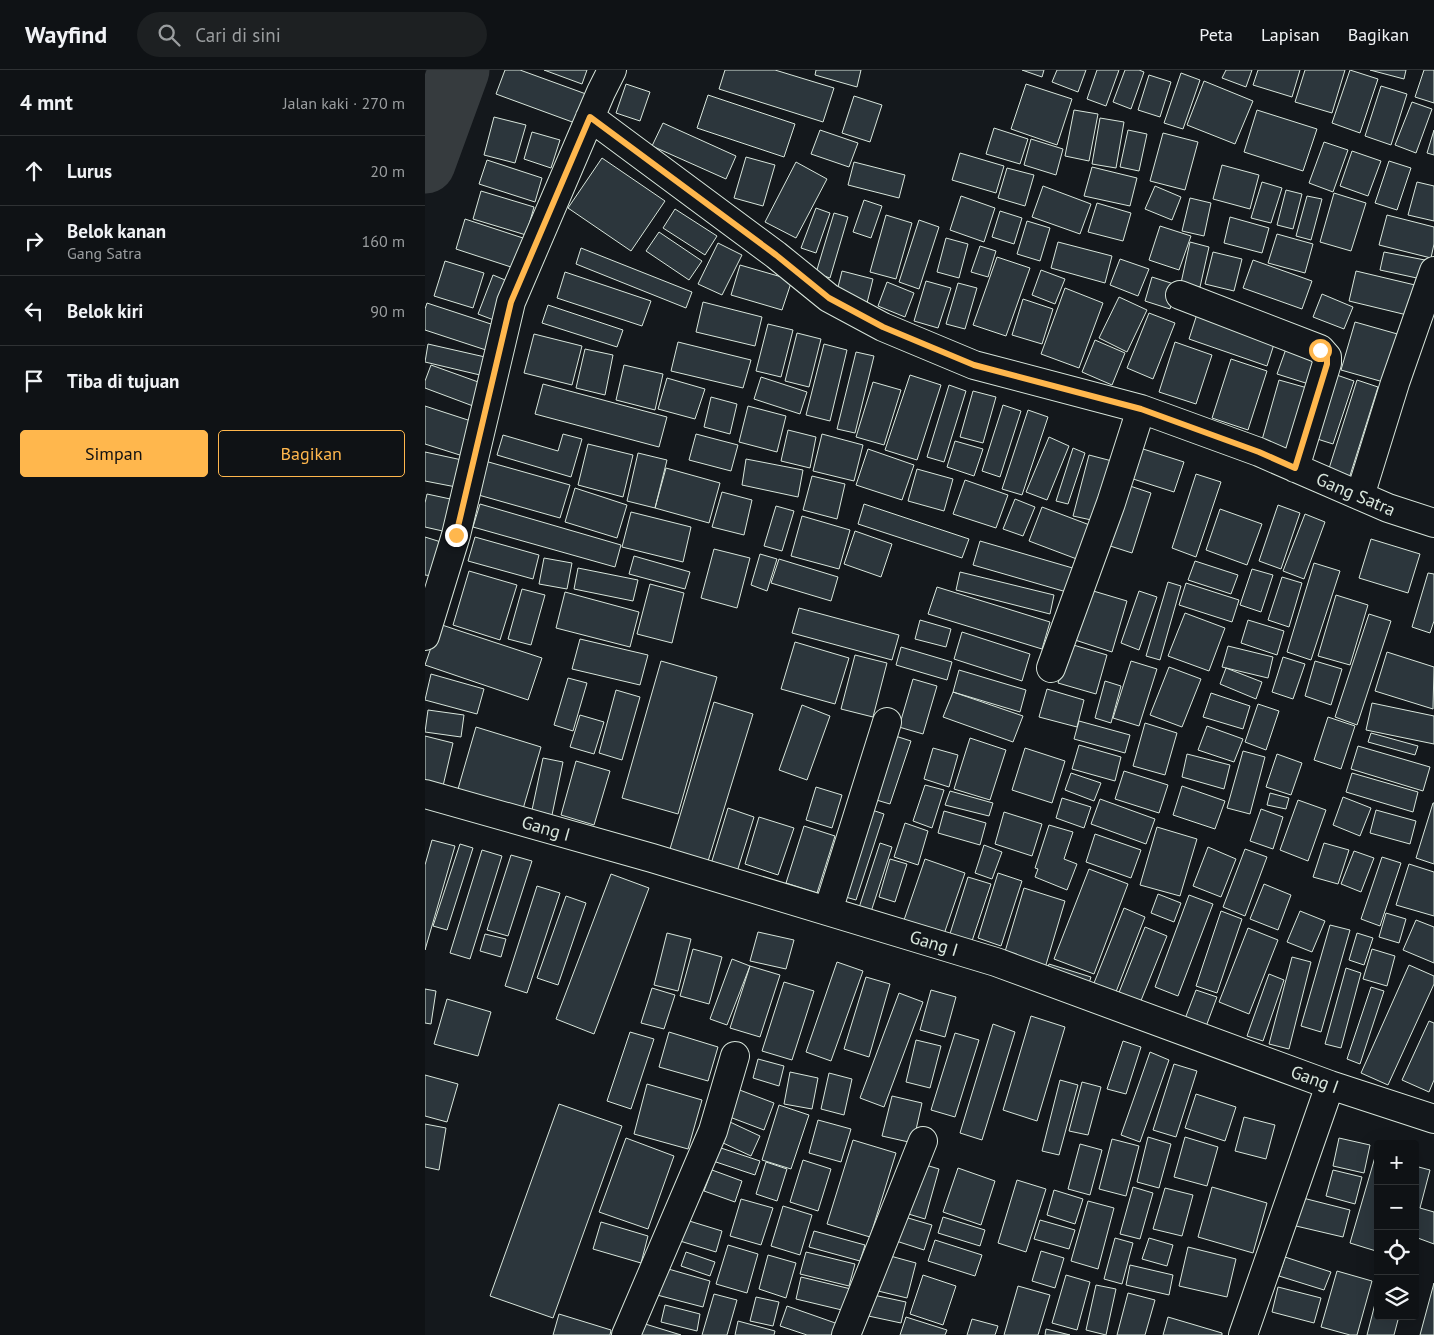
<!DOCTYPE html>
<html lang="id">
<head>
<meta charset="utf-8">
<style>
	:root { --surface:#0f1215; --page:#1d2022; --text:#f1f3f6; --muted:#9b9ea0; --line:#2f3234; --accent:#ffb74d }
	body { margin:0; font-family:"PT Sans",sans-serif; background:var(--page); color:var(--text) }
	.controls { position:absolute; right:15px; bottom:15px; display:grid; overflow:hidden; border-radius:5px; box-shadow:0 5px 20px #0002 }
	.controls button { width:45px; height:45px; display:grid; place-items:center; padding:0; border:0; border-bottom:1px solid var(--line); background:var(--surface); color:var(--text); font:25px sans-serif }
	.stop { position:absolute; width:15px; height:15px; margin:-11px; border:4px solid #ffb74d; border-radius:50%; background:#fff }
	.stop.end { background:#ffb74d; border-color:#fff; box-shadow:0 1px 5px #0008 }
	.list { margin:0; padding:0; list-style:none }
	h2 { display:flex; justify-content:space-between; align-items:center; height:65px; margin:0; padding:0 20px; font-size:21px }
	h2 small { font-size:16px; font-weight:400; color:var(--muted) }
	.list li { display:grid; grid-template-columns:32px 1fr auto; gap:15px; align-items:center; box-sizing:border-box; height:70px; padding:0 20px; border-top:1px solid var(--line) }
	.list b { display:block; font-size:19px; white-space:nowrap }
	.list p { margin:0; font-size:16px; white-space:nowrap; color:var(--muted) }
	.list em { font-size:16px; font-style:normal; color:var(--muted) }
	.actions { display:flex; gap:10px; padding:15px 20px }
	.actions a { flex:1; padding:11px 0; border:1px solid var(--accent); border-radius:5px; text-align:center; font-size:18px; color:var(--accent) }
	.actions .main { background:var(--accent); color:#111 }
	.icon { flex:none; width:28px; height:28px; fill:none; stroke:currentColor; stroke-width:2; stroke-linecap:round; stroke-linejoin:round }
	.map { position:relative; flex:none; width:1009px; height:1265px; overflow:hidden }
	header { display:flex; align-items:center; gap:30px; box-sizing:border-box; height:70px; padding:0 25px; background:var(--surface); border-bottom:1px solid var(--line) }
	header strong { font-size:24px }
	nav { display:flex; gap:28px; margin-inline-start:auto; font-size:18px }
	.search { width:350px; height:45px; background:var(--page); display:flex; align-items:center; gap:12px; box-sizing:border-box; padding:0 18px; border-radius:28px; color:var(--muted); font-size:19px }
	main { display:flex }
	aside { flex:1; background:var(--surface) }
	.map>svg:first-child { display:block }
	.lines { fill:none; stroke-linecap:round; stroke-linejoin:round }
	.river { stroke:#363b3e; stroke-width:61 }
	.building { fill:#2c363c; stroke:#d8e6dc }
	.minor-casing { stroke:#d8e6dc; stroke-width:30 }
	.minor { stroke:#14181c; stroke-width:28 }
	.route { stroke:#ffb74d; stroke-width:6 }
	.labels { text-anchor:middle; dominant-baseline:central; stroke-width:4; stroke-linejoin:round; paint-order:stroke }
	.street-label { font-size:18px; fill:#d8e6dc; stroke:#14181c }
</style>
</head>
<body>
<header>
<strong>Wayfind</strong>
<div class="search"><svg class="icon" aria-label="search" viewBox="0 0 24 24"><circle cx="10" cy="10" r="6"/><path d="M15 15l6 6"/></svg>Cari di sini</div>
<nav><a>Peta</a><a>Lapisan</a><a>Bagikan</a></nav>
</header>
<main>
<aside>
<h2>4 mnt<small>Jalan kaki · 270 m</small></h2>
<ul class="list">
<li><svg class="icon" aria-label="ahead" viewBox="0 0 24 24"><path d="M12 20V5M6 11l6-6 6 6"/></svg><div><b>Lurus</b></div><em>20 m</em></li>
<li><svg class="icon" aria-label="right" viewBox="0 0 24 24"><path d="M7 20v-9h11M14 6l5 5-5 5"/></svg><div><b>Belok kanan</b><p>Gang Satra</p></div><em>160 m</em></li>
<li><svg class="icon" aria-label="left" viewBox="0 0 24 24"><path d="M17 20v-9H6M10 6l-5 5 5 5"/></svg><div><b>Belok kiri</b></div><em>90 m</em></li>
<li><svg class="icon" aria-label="arrive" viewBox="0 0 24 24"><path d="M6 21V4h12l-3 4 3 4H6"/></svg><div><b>Tiba di tujuan</b></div></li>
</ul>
<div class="actions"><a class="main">Simpan</a><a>Bagikan</a></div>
</aside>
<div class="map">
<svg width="1009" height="1265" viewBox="0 0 1009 1265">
	<rect width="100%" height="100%" fill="#14181c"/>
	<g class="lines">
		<!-- river -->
		<path class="river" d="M0,93L34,0"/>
	</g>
	<!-- building -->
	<path class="building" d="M80,0H95L161,24L150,53L71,24Z
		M119,0H162L157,14Z
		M300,0H350L409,18L398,52L294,19Z
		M391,0H436L432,17L390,5Z
		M597,0H619L617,7Z
		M632,0H661L653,22L627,12Z
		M672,0H694L681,36L662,29Z
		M700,0H714L719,2L706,39L688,32Z
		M801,0H827L821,17L797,8Z
		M833,0H875L867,27L828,15Z
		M880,0H920L907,43L870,32Z
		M925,0L953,9L935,63L907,53Z
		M945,0H981L979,9Z
		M999,0H1009V33L990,27Z
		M756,3L775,10L758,59L739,53Z
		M724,5L746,12L735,47L713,40Z
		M779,11L828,31L810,74L762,55Z
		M201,14L225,22L215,51L191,43Z
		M601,14L647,29L632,75L586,59Z
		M956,16L982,24L966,75L940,66Z
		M283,25L370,54L359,87L272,58Z
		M429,26L457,35L445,72L417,63Z
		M987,32L1007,39L991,83L970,75Z
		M649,40L673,44L664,91L640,86Z
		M832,40L892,59L878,101L819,82Z
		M69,47L101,55L90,93L59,85Z
		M675,48L699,52L691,98L667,94Z
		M238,53L311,86L301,109L227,76Z
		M569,58L603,69L595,94L561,84Z
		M395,60L433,73L424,97L386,84Z
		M703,60L722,64L714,101L695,97Z
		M1009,60V85L1002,83Z
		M107,62L135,70L126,98L99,89Z
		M738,63L773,72L760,120L725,111Z
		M606,69L638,79L631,105L599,95Z
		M899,72L923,80L908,122L884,113Z
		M927,81L956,91L943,126L915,116Z
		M535,83L579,96L571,123L527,110Z
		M321,87L350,95L338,136L309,128Z
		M177,88L240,131L206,181L143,138Z
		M62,90L117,108L110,132L54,114Z
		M964,91L986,98L972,140L950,133Z
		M371,92L402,109L371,168L340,152Z
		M429,92L480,105L474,128L423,115Z
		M797,95L834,105L825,139L788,129Z
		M667,97L712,108L705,136L659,126Z
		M582,98L609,105L600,136L573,128Z
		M837,112L857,118L846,153L826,148Z
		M992,112L1009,116V151L983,145Z
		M618,116L666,134L655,164L607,147Z
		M730,116L756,127L747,150L720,139Z
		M861,120L877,124L868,159L852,155Z
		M56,121L109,137L101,165L48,149Z
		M909,123L941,133L926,181L895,172Z
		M536,126L570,138L559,172L525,160Z
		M882,126L897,129L886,170L871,166Z
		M765,128L786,133L779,166L757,161Z
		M439,130L457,136L446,168L428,162Z
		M672,133L706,143L698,171L663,162Z
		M391,138L405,143L391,183L376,178Z
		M250,139L292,166L280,185L238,158Z
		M575,141L597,148L589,174L567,167Z
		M409,143L423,147L405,208L391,203Z
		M461,145L487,153L471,209L445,202Z
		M962,145L1009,157V174L1006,188L954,175Z
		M805,147L844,158L837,183L799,173Z
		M40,149L101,169L92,199L31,179Z
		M494,150L514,157L494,219L474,212Z
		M602,151L625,158L615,191L592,184Z
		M735,156L766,166L754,200L724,190Z
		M234,162L277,191L264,210L221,181Z
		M852,164L888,174L880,203L843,193Z
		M521,168L543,174L534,208L512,202Z
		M633,172L687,186L680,213L626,198Z
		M765,172L784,177L775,217L756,213Z
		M293,173L317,185L297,225L273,214Z
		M555,176L571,181L563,207L546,202Z
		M156,178L267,222L261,238L151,194Z
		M788,182L817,189L809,221L780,214Z
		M959,182L1005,191L1001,210L955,200Z
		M572,187L605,198L581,266L548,255Z
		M695,189L724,199L713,226L685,215Z
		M828,190L887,211L877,239L818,218Z
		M20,191L59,203L48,238L9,226Z
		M315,195L367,210L357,240L306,225Z
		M616,200L640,209L630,234L607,225Z
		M417,201L448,209L442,233L411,225Z
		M931,201L990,215L982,245L924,231Z
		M140,202L226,231L217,256L132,228Z
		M68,205L90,214L74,252L53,244Z
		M727,207L752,215L745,239L720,231Z
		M501,211L526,218L513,258L489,251Z
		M462,212L489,223L480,247L453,236Z
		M533,213L552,218L540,259L521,254Z
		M640,218L678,233L654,298L616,284Z
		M897,224L928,237L919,259L888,247Z
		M694,227L722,240L702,282L674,268Z
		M598,229L628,239L617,274L587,265Z
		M278,232L337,247L330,276L271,262Z
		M2,233L72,256L64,281L0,260V239Z
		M123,235L198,260L192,277L117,253Z
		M773,241L851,268L842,296L764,269Z
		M724,243L750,253L728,309L702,298Z
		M930,252L976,265L962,313L916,300Z
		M343,254L368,260L356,307L331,301Z
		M372,263L396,269L384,317L360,311Z
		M109,264L157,276L147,315L99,303Z
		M670,270L700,283L687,315L657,302Z
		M253,272L326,290L318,318L246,301Z
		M750,272L787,285L771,334L734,322Z
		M3,274L60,287L55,305L0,292Z
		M399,274L422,280L405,351L381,345Z
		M862,276L896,287L887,315L852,304Z
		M160,279L188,285L180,325L151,318Z
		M431,282L449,286L430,363L412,359Z
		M806,289L842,301L823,360L787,348Z
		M6,295L56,313L48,336L0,318V311Z
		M199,295L238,304L230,340L191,330Z
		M906,303L929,311L908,374L886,367Z
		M485,305L516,315L492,390L460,380Z
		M336,307L382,322L375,344L329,329Z
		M242,308L280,319L270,349L233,339Z
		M854,310L886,319L867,386L835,377Z
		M932,310L953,317L922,415L901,408Z
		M448,312L476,320L459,375L431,367Z
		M118,314L242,347L234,377L110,344Z
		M524,315L541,321L519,392L502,387Z
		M548,321L571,327L558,373L535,367Z
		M286,327L312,334L305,364L279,357Z
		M578,335L596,341L575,407L557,401Z
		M0,336L49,352L38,386L0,374Z
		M323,336L361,346L352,382L314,372Z
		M603,340L623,347L597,425L577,419Z
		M363,360L391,367L385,398L356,391Z
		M138,364L157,369L146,407L72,385L78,365L133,381Z
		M271,364L313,375L306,401L264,390Z
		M397,364L438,375L429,411L388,401Z
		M624,367L644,376L622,430L601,422Z
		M530,371L558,379L549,406L522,397Z
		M163,374L208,385L198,427L153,415Z
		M648,378L660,383L643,434L631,431Z
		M715,378L759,392L749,422L705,408Z
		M443,379L489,395L477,430L431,415Z
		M0,382L37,390L31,417L0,411Z
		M213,383L242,390L230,438L202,431Z
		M664,385L687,391L671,451L648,446Z
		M321,389L378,400L373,427L317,415Z
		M60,391L145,415L135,448L50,424Z
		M241,398L295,413L284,453L230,438Z
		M492,399L528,409L519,441L483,431Z
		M771,404L796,412L771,487L747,478Z
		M387,406L420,414L412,449L378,440Z
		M540,410L583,425L571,458L528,444Z
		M699,414L726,423L707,483L679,474Z
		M150,418L202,435L192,468L140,452Z
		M297,422L327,430L319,465L287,457Z
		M2,424L30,430L22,462L0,457V433Z
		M590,429L610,437L598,466L578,459Z
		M55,434L196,475L190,497L48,457Z
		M439,434L544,469L537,488L433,454Z
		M853,435L875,443L856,499L834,491Z
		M351,436L369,441L357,481L339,476Z
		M617,437L670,457L657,491L604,471Z
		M795,439L837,454L822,495L781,480Z
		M206,442L266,457L258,492L197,477Z
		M880,444L900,452L879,509L858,501Z
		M377,446L425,460L414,499L366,486Z
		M430,461L467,474L456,507L419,494Z
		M0,467L16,472L7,506L0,505Z
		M50,467L114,485L108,509L43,491Z
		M946,469L995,484L983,523L934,508Z
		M555,471L651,499L645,523L548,495Z
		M289,479L325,488L312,538L276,528Z
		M335,484L352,489L342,521L326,515Z
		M209,486L265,502L260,519L204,504Z
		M119,488L147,493L142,519L114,514Z
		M354,489L413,507L406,531L346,513Z
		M770,491L813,505L806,524L763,510Z
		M889,493L915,501L886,590L862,582Z
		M153,498L213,510L208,531L149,519Z
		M827,499L848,505L836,542L815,535Z
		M44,501L92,515L75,570L28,555Z
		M535,502L629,525L625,544L531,520Z
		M1003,503L1009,504V551L1005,563L987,557Z
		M857,507L877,513L864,557L843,550Z
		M743,512L756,516L735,590L721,586Z
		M761,513L814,530L807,552L754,535Z
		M225,514L259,523L247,573L212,564Z
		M512,517L625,552L617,579L503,544Z
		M97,519L120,525L106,575L83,569Z
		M665,520L702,531L687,582L650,570Z
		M714,521L732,527L714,580L696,573Z
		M140,522L214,542L205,577L131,558Z
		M911,525L943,535L925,595L893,586Z
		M374,538L474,565L467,590L367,563Z
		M760,543L800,558L784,601L743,586Z
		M944,544L966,551L932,655L910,647Z
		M495,550L526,559L521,577L490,569Z
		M823,550L859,561L852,585L816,573Z
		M14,554L117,588L103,630L0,595Z
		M537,562L605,584L597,611L529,589Z
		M155,569L223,585L215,615L147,599Z
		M370,572L424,588L410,634L356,619Z
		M645,574L682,585L671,624L633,613Z
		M803,576L848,587L843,608L797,597Z
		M476,577L527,592L522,610L471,595Z
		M962,582L1009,597L1008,639L950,621Z
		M430,585L462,593L448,647L416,639Z
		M858,587L880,594L868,629L847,622Z
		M236,591L292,607L253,744L197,728Z
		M706,591L732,599L714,656L688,648Z
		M890,591L917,599L906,635L880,626Z
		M744,597L776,609L757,657L725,645Z
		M801,598L837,612L831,629L795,614Z
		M534,600L601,620L595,642L528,622Z
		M6,604L59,619L52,644L0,630Z
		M143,608L162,613L148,661L129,655Z
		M488,609L512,616L498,664L474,657Z
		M680,611L696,616L686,653L670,648Z
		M622,619L659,630L652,657L614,647Z
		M191,620L215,627L197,690L174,683Z
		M528,622L598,646L588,672L518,647Z
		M786,623L825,636L818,659L778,647Z
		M289,632L328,644L280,801L242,789Z
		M947,633L1009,646V674L941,660Z
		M833,634L854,641L841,680L820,672Z
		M377,635L405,646L382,710L354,700Z
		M3,640L39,645L36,667L0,662Z
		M155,645L179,652L169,684L145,677Z
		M903,647L930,656L916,699L889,690Z
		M654,651L705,665L700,683L649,669Z
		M720,653L752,663L740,705L708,696Z
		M782,656L818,669L809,692L773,680Z
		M51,657L116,677L98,739L33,719Z
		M461,663L486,671L465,734L441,727Z
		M946,663L993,676L990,685L943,672Z
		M0,666L28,673L18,716L0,711Z
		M545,668L581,680L565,730L529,719Z
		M654,675L696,687L690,711L647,699Z
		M933,676L1005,697L998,721L926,699Z
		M508,678L533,685L524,717L499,709Z
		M600,678L640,691L627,733L587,720Z
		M818,681L840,687L825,744L802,738Z
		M762,684L805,695L799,719L757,707Z
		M852,684L877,693L866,725L841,717Z
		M118,688L138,692L127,745L107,740Z
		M151,691L185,701L169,755L136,745Z
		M699,701L743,715L734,743L690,729Z
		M646,703L676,713L669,731L640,720Z
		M927,703L993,722L988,742L921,722Z
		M500,715L519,720L507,758L488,751Z
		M757,716L800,731L790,759L748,745Z
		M391,717L417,725L407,758L381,750Z
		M525,721L568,733L564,746L520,735Z
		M845,723L864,728L861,739L842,735Z
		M918,727L946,738L935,766L908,755Z
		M637,728L666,737L659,758L631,748Z
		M675,729L730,749L721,774L666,754Z
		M873,730L901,740L883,791L855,780Z
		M1008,733H1009V794L991,788Z
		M303,738L329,747L312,802L286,794Z
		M444,739L459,744L431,830L417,826Z
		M836,739L858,747L848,779L825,771Z
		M951,740L991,751L985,774L945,763Z
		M519,741L561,753L555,775L513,763Z
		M579,742L617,754L607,786L570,774Z
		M334,747L369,758L353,805L320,794Z
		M480,753L503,761L493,795L469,787Z
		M624,755L648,762L639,789L652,794L642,820L610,807L613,799L610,798Z
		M379,756L410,766L392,823L361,813Z
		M732,757L772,769L755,826L715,815Z
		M670,764L716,780L706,808L661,792Z
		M7,770L30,776L0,880V795Z
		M455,773L467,777L443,851L431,847Z
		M899,773L924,780L913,814L888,807Z
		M35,774L48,778L22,860L8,856Z
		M559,775L577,782L567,809L550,803Z
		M783,777L811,789L796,827L768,816Z
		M820,779L842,787L820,846L798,837Z
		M57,780L77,786L45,889L25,883Z
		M929,781L949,788L936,822L916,814Z
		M86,785L107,791L83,866L62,860Z
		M957,787L976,793L955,856L936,849Z
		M465,789L482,794L470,832L454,827Z
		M500,789L540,803L518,867L478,853Z
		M984,794L1009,802V846L971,835Z
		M664,799L703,814L669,904L629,889Z
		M573,803L597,811L576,876L553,868Z
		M186,804L224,818L169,964L131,949Z
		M543,807L566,814L545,877L523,870Z
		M839,814L866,825L853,860L825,849Z
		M112,816L135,823L102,923L80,916Z
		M599,818L640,831L620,898L579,885Z
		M733,824L756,833L749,852L726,843Z
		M764,825L788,834L753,926L730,917Z
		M141,826L161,833L133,915L112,908Z
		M699,838L720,847L689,927L667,918Z
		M796,841L817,849L792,923L771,916Z
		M875,841L900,851L887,882L862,872Z
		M961,843L981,849L974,873L954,867Z
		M991,850L1009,857V893L978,880Z
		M905,855L925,860L896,962L876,956Z
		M720,857L742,866L715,933L693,925Z
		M823,858L853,870L824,944L794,932Z
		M333,862L369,870L361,899L325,891Z
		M242,863L266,869L253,921L229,915Z
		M932,863L948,868L939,895L924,890Z
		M60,864L81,869L76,887L55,881Z
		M268,879L297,887L284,934L255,926Z
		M947,879L970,886L962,916L938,909Z
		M867,887L886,892L864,979L844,974Z
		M307,889L325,896L302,955L285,949Z
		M412,892L438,901L406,991L381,982Z
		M624,894L666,907L661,922L619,909Z
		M984,895L1009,906V914L963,1015L936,1003Z
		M325,896L355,905L335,967L305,958Z
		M921,898L936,903L916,978L900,974Z
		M844,904L859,910L838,971L822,966Z
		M441,907L465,914L444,987L419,979Z
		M359,912L389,921L367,990L337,981Z
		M946,917L959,921L935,994L922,989Z
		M227,918L250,925L239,959L216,953Z
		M0,919L11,921L6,954L0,953Z
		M506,920L531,927L520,967L495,960Z
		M771,920L792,927L779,962L758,954Z
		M474,923L498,932L459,1037L435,1028Z
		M22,929L66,942L53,986L9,974Z
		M606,946L640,957L612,1051L578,1040Z
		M1004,951L1009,953V1010L1004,1022L977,1010Z
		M568,954L590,962L557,1070L535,1063Z
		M205,962L229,969L206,1039L182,1031Z
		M244,962L293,977L283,1011L234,997Z
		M530,963L554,970L530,1047L506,1040Z
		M491,970L516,976L505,1018L481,1012Z
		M698,971L716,977L701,1024L682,1019Z
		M725,982L744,990L715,1072L696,1065Z
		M333,989L359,996L354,1016L328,1008Z
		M749,994L772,1001L751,1067L728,1060Z
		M365,1002L393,1008L387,1039L359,1034Z
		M404,1003L427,1009L419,1045L396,1039Z
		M0,1005L33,1014L22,1052L0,1046Z
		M635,1010L653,1015L634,1085L617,1081Z
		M657,1012L676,1017L663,1065L644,1061Z
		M222,1014L277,1030L263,1079L209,1064Z
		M312,1019L349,1033L339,1060L302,1046Z
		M771,1024L811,1037L800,1071L760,1058Z
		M467,1026L497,1033L488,1073L457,1066Z
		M134,1034L197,1056L128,1248L65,1226Z
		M354,1035L384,1045L366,1099L337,1090Z
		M819,1047L850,1055L841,1089L810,1081Z
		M393,1050L426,1059L416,1092L384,1083Z
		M305,1052L335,1066L326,1086L296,1072Z
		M0,1054L21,1058L14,1100L0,1097Z
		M723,1067L746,1074L734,1118L712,1112Z
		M760,1067L793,1077L782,1116L749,1107Z
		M201,1068L249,1086L223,1159L174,1142Z
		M914,1068L945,1075L939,1103L908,1096Z
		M687,1069L714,1076L701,1126L674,1119Z
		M428,1070L471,1083L445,1167L402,1154Z
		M655,1074L677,1080L665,1125L643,1119Z
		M293,1077L335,1091L330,1105L288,1091Z
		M950,1087L953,1088V1176L951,1181L925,1173Z
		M378,1090L406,1099L393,1141L365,1132Z
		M341,1092L362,1099L352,1131L331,1124Z
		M491,1092L514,1099L500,1149L477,1142Z
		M990,1096L1005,1100L995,1138L1009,1142V1174L990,1167Z
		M533,1098L570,1111L556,1155L518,1142Z
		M287,1100L317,1111L310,1132L279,1121Z
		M908,1100L937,1107L930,1134L901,1126Z
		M592,1110L621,1119L601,1182L573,1173Z
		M708,1117L728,1123L715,1169L695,1164Z
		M787,1117L842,1133L828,1183L773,1167Z
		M740,1118L768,1125L757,1166L728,1159Z
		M629,1120L658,1129L650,1154L622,1145Z
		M878,1128L925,1140L918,1167L871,1156Z
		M316,1129L348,1138L336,1175L305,1166Z
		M663,1131L689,1138L673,1199L646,1191Z
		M358,1136L387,1145L375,1185L346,1176Z
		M473,1145L507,1155L499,1180L465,1169Z
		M518,1147L560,1160L555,1176L513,1163Z
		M261,1150L297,1161L291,1182L255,1171Z
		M615,1150L650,1160L644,1179L609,1169Z
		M176,1152L223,1166L216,1193L168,1179Z
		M389,1161L440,1175L435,1191L384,1177Z
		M690,1168L708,1173L697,1214L679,1209Z
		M724,1168L748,1175L742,1196L717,1189Z
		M510,1170L557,1185L550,1206L503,1191Z
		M303,1175L333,1184L322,1223L291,1214Z
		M763,1177L811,1189L802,1227L754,1216Z
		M616,1181L639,1188L630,1218L607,1211Z
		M261,1182L290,1192L285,1206L256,1196Z
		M381,1182L430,1194L424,1216L375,1204Z
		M458,1184L491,1193L482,1228L449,1220Z
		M343,1185L371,1193L361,1228L334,1219Z
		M860,1187L906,1202L899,1220L854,1206Z
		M705,1195L748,1205L744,1225L701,1215Z
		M240,1198L285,1211L278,1237L232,1225Z
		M912,1201L947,1211L932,1265H925L896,1257Z
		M498,1205L531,1216L518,1255L485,1244Z
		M641,1205L665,1212L652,1260L627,1253Z
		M376,1207L426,1219L421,1241L371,1229Z
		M1009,1213V1265H995Z
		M671,1215L691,1219L681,1265L661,1260Z
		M593,1216L625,1225L613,1265H579Z
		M853,1217L896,1228L889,1253L847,1242Z
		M953,1222V1246H974L969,1265H942Z
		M439,1223L481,1232L476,1253L434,1244Z
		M703,1223L730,1230L720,1265H692Z
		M289,1224L312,1230L302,1265H277Z
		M331,1227L354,1232L348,1256L325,1251Z
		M240,1235L275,1244L272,1261L236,1252Z
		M362,1236L416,1255L412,1265H382L355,1256Z
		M134,1244L186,1260L185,1265H128Z
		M481,1247L522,1260L520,1265H475Z
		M743,1247L797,1263V1265H738Z
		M547,1249L573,1256L570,1265H542Z
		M313,1251L350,1261L349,1265H310Z
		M217,1253L256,1265H213Z
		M621,1259L645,1265H620Z"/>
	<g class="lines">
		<!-- minor casing -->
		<g class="minor-casing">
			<path id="minor" d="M165,47L351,185L404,228L458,257L549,295L716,339L834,382L963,438L1009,453
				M755,225L895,279L902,287V293L870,398
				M935,426L970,313L1009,201
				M0,566L31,465L86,232L176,22L187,0
				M626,598L686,433L716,339
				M0,724L227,788L571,892L905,1015L1009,1049
				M403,841L462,652
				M201,1265L288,1061L310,986
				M421,1265L498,1071
				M818,1265L905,1015"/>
		</g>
		<!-- minor -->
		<use href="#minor" class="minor"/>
	</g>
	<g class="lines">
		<!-- route -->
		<path class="route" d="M31,465L86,232L165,47L351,185L404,228L458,257L549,295L716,339L834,382L870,398L902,294V287L895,280"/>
	</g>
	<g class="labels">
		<!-- street labels -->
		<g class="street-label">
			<text transform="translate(931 424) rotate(23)">Gang Satra</text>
			<text transform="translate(121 758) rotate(16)">Gang I</text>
			<text transform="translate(509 873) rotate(17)">Gang I</text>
			<text transform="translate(890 1009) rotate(20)">Gang I</text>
		</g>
	</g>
</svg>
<div class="controls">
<button>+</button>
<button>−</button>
<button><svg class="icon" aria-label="locate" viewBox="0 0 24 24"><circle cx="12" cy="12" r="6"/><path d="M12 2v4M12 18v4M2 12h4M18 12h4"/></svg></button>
<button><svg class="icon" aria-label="layers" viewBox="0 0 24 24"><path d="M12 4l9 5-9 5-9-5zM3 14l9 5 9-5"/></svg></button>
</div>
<div class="stop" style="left:895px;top:280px"></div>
<div class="stop end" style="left:31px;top:465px"></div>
</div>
</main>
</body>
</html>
